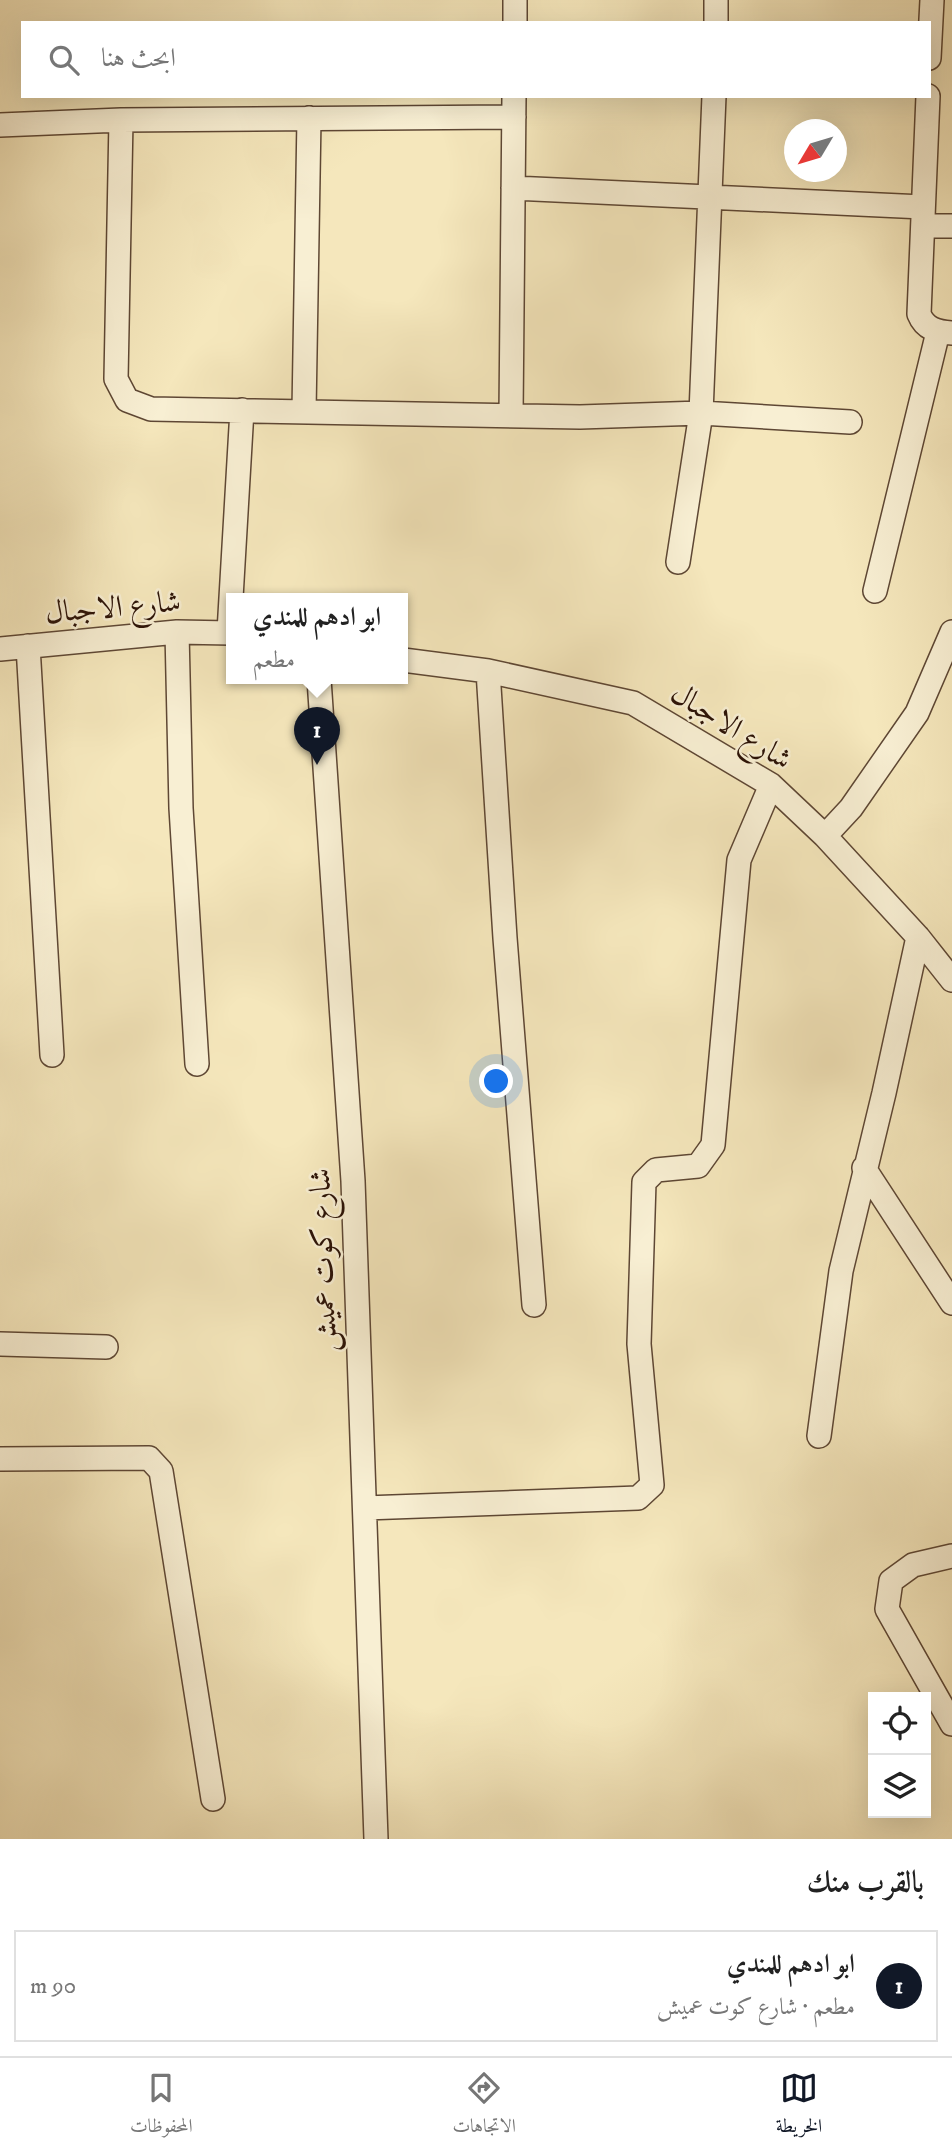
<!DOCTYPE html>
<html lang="ar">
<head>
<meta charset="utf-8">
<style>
	:root { --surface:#fff; --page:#f6f6f6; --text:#222; --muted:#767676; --line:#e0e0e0; --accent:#111827 }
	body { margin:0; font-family:"IM FELL DW Pica",Amiri,serif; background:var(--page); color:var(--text); direction:rtl }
	.controls { position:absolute; right:21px; bottom:21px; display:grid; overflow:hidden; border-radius:0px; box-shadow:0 7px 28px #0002 }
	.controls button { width:63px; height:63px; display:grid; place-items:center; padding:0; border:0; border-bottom:2px solid var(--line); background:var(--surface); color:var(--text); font:35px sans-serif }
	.compass { position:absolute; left:784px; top:119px; width:63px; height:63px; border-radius:50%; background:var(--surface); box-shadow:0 7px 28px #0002; rotate:232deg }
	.you { position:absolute; left:497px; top:1082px; width:24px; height:24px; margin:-18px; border:5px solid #fff; border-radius:50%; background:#1a73e8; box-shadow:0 0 0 10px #1a73e833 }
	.badge { display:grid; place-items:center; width:46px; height:46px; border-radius:50%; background:var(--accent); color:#fff; font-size:23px; font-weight:700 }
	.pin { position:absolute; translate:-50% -58px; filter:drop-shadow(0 2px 4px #0008) }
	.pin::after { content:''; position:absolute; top:37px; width:24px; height:21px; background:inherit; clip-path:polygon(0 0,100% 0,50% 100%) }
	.popup { position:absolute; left:226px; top:593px; width:182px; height:91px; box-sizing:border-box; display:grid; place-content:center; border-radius:0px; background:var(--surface); filter:drop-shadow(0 2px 5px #0005); font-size:23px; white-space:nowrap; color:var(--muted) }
	.popup b { font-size:26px; color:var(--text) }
	.popup::after { content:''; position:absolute; left:50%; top:100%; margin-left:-14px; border:14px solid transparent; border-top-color:var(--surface) }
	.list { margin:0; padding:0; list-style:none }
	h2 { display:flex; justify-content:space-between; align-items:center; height:91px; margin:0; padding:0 28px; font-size:30px }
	h2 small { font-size:23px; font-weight:400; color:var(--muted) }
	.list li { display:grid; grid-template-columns:46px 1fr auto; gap:21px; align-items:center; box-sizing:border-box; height:112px; margin:0 14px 14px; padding:0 14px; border:2px solid var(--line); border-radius:0px }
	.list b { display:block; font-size:26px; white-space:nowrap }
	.list p { margin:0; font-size:23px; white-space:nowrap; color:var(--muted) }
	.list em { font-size:23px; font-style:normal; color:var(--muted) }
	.icon { flex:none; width:38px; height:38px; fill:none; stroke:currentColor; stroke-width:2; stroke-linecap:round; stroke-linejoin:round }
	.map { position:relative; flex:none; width:952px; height:1839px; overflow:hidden; direction:ltr }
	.search { position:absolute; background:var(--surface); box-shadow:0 7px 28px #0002; left:21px; right:21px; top:21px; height:77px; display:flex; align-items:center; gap:18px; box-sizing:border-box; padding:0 24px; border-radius:0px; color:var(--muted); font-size:26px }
	.sheet { height:217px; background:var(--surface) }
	nav { display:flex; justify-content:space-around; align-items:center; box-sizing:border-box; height:98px; border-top:2px solid var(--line); background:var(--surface); font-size:19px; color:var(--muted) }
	nav a { display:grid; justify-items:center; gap:4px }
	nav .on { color:var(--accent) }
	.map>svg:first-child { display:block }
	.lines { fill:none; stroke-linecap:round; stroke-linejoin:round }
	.minor-casing { stroke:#5e4734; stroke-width:26 }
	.minor { stroke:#f8efd3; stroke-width:23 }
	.labels { text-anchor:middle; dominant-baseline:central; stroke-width:5; stroke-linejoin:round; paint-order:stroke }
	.street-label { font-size:30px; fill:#2b1206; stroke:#f8efd3 }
</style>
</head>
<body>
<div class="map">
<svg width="952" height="1839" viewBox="0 0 952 1839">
	<rect width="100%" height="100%" fill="#f5e7bc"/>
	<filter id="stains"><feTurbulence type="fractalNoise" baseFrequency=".00286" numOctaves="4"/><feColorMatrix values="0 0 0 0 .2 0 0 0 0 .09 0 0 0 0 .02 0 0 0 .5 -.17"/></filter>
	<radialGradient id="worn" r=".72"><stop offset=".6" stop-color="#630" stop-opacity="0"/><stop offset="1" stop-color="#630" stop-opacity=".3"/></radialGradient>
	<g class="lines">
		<!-- minor casing -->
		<g class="minor-casing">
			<path id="minor" d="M515,23V0
				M716,23V0
				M929,58L932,0
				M928,96L919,314C925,329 937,332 952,333
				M121,120L116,379L127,400L151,409L580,417L701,413L850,422
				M0,125L121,120L514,117
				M513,188L923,207
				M923,226H952
				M304,411L309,118
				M511,415L514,96
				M678,562L701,413L714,96
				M875,591L938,332
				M177,632L181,808L197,1064
				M229,632L242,410
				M28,646L52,1055
				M0,649L177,632L231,633
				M403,660L488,671L633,703L771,785L825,836L918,937L952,980
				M488,671L505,938L534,1305
				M319,679L353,1181L376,1839
				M825,836L851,808L917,713L952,632
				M864,1168L952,1303
				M0,1344L106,1347
				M819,1436L841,1271L884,1093L918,937
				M0,1459L149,1458L161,1471L213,1799
				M365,1508L638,1498L652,1485L639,1344L644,1182L656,1170L698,1166L713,1145L739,860L771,785
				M952,1556L913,1565L891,1581L887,1609L952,1724"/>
		</g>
		<!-- minor -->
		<use href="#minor" class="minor"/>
	</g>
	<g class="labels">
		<!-- street labels -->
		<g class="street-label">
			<text transform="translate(113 608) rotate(-5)">شارع الاجبال</text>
			<text transform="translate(731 727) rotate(32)">شارع الاجبال</text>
			<text transform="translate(324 1260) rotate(-92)">شارع كوت عميش</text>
		</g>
	</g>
	<rect width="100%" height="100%" filter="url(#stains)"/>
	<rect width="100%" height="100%" fill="url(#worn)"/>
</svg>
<div class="controls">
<button><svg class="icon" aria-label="locate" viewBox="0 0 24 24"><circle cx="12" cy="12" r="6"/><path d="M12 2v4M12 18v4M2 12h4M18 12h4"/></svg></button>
<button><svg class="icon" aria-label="layers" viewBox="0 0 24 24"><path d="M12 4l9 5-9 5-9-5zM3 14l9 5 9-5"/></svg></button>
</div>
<svg class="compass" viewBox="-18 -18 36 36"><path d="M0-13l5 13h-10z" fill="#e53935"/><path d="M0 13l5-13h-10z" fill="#767676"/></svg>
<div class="you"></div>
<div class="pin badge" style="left:317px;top:765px">1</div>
<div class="popup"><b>ابو ادهم للمندي</b>مطعم</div>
<div class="search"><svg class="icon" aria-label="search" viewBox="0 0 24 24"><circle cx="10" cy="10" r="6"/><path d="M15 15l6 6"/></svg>ابحث هنا</div>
</div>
<section class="sheet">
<h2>بالقرب منك<small></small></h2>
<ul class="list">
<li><span class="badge">1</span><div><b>ابو ادهم للمندي</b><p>مطعم · شارع كوت عميش</p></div><em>90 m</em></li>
</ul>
</section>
<nav>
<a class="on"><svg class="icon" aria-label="map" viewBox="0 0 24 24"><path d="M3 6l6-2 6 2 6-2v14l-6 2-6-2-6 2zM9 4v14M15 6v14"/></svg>الخريطة</a>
<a><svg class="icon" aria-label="directions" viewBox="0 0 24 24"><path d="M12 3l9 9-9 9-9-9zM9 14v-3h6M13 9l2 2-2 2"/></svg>الاتجاهات</a>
<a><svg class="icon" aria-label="saved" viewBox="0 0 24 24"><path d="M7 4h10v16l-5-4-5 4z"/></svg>المحفوظات</a>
</nav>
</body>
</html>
